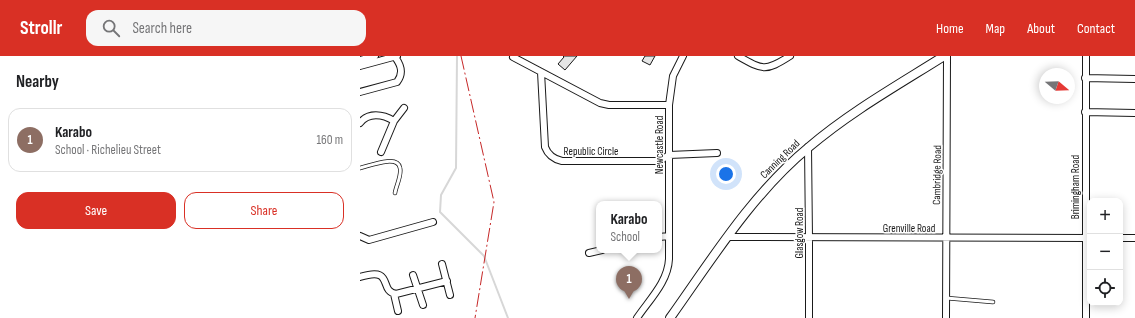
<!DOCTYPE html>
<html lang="en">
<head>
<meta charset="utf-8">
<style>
	:root { --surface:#fff; --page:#f6f6f6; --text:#202124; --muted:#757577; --line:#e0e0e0; --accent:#d93025 }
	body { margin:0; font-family:"Sofia Sans Condensed",sans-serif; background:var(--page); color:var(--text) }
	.controls { position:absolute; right:12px; bottom:12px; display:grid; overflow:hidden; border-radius:8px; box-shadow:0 2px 10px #0003 }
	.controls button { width:36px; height:36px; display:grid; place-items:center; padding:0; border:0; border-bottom:1px solid var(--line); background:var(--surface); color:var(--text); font:20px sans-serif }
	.compass { position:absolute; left:679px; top:12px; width:36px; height:36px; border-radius:50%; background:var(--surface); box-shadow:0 2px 10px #0003; rotate:109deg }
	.you { position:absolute; left:366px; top:118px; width:14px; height:14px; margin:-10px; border:3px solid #fff; border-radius:50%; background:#1a73e8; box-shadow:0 0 0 6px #1a73e833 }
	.badge { display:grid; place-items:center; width:26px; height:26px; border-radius:50%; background:var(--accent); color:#fff; font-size:13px; font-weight:700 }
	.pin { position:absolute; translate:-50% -33px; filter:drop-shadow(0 1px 2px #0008) }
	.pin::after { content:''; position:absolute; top:21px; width:14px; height:12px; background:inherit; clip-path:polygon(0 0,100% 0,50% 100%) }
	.popup { position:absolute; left:236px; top:145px; width:66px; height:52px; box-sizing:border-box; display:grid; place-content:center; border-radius:8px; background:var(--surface); filter:drop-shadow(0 1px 3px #0005); font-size:13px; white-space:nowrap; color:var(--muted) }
	.popup b { font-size:15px; color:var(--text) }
	.popup::after { content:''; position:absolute; left:50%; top:100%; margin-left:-8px; border:8px solid transparent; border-top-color:var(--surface) }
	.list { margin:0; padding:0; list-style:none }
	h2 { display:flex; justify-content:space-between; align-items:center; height:52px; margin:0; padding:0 16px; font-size:17px }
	h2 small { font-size:13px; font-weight:400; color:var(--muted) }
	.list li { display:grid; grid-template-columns:26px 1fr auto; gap:12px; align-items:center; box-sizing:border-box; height:64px; margin:0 8px 8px; padding:0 8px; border:1px solid var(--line); border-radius:12px }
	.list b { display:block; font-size:15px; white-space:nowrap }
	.list p { margin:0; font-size:13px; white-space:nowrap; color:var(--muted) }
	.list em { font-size:13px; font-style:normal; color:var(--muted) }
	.actions { display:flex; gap:8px; padding:12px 16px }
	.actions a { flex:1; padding:9px 0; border:1px solid var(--accent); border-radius:12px; text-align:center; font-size:14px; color:var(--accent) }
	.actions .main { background:var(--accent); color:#fff }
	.icon { flex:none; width:22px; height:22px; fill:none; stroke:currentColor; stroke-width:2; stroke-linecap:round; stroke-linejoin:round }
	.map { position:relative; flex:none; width:775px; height:262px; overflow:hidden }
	header { display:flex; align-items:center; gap:24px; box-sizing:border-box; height:56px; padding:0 20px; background:var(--accent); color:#fff }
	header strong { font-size:19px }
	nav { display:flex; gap:22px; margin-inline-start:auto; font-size:14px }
	.search { width:280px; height:36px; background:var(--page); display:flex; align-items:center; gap:10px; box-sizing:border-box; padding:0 14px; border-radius:12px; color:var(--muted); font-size:15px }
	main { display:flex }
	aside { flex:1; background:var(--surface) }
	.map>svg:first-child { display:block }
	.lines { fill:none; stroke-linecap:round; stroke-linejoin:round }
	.stream { stroke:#d7d7d7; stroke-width:2 }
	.building { fill:#e6e6e6; stroke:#1a1a1a }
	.service-casing { stroke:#1a1a1a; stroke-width:4.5 }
	.minor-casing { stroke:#1a1a1a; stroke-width:8 }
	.secondary-casing { stroke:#1a1a1a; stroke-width:10 }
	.service { stroke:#fff; stroke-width:3 }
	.minor { stroke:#fff; stroke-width:6 }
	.secondary { stroke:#fff; stroke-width:8 }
	.power { stroke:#c62828; stroke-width:1; stroke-dasharray:14 3 2 3; stroke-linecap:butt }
	.labels { text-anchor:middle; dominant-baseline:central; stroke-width:3; stroke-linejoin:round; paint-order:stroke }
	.street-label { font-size:11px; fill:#1a1a1a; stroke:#fff }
</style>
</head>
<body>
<header>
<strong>Strollr</strong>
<div class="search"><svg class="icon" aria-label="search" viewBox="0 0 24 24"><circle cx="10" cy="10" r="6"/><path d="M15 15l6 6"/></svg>Search here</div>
<nav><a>Home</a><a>Map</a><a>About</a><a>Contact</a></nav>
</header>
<main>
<aside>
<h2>Nearby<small></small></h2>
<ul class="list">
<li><span class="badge" style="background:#8d6e63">1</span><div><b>Karabo</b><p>School · Richelieu Street</p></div><em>160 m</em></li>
</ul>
<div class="actions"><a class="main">Save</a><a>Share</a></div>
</aside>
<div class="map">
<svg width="775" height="262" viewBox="0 0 775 262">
	<rect width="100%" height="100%" fill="#fff"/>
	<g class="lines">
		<!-- stream -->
		<path class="stream" d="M97,0L96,112L81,139L80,156L124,200L148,262"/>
	</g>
	<!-- building -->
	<path class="building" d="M203,0H217L205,14L198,8L204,1Z
		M285,0H295L290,9L282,5Z"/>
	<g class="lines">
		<!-- service casing -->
		<g class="service-casing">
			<path id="service" d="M0,112C9,110 38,98 40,112C42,119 36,130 35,137
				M586,242L633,246"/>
		</g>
		<!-- minor casing -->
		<g class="minor-casing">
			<path id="minor" d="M378,0C403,14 405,16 430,0
				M153,1L240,47L249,49H309
				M0,4L15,0
				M0,10L37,0
				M181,16L185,91C188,99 193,103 202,105H297L301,104L309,99L357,97
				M725,22L775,23
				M0,36L37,26C44,17 41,9 35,1
				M725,56L775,57
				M34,65L44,52
				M0,67C8,56 23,58 34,65L21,96
				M448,91L449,182V262
				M0,180L9,184L73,166
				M299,181L309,180
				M368,181L730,182
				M760,182H775
				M229,197L242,194
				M82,208L90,239
				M53,219L63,249
				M0,221C35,210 18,235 36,238L87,225
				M34,238L38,255
				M277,262C289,244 308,226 309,203V49L313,20L323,0
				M586,262L587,0
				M726,262V0"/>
		</g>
		<!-- secondary casing -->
		<g class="secondary-casing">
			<path id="secondary" d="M310,262C352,203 392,138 449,91C490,56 538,29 584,0"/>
		</g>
		<!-- service -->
		<use href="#service" class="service"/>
		<!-- minor -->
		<use href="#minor" class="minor"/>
		<!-- secondary -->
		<use href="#secondary" class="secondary"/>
		<!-- power -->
		<path class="power" d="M101,0L134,146L115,262"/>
	</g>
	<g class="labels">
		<!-- street labels -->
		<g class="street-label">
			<text transform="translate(299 89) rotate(-90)">Newcastle Road</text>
			<text x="231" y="95">Republic Circle</text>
			<text transform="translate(420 103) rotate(-44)">Canning Road</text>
			<text transform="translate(577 119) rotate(-89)">Cambridge Road</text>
			<text transform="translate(715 131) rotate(-90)">Brimingham Road</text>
			<text x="549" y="172">Grenville Road</text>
			<text transform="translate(439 177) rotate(-90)">Glasgow Road</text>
		</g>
	</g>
</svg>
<div class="controls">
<button>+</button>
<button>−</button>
<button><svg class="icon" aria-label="locate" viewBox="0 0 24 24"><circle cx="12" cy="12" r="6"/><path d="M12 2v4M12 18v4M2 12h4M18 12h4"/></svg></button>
</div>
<svg class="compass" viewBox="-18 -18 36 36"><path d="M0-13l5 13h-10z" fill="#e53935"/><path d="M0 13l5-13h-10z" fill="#757577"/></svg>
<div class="you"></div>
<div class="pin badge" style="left:269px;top:243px;background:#8d6e63">1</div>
<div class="popup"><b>Karabo</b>School</div>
</div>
</main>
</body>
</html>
